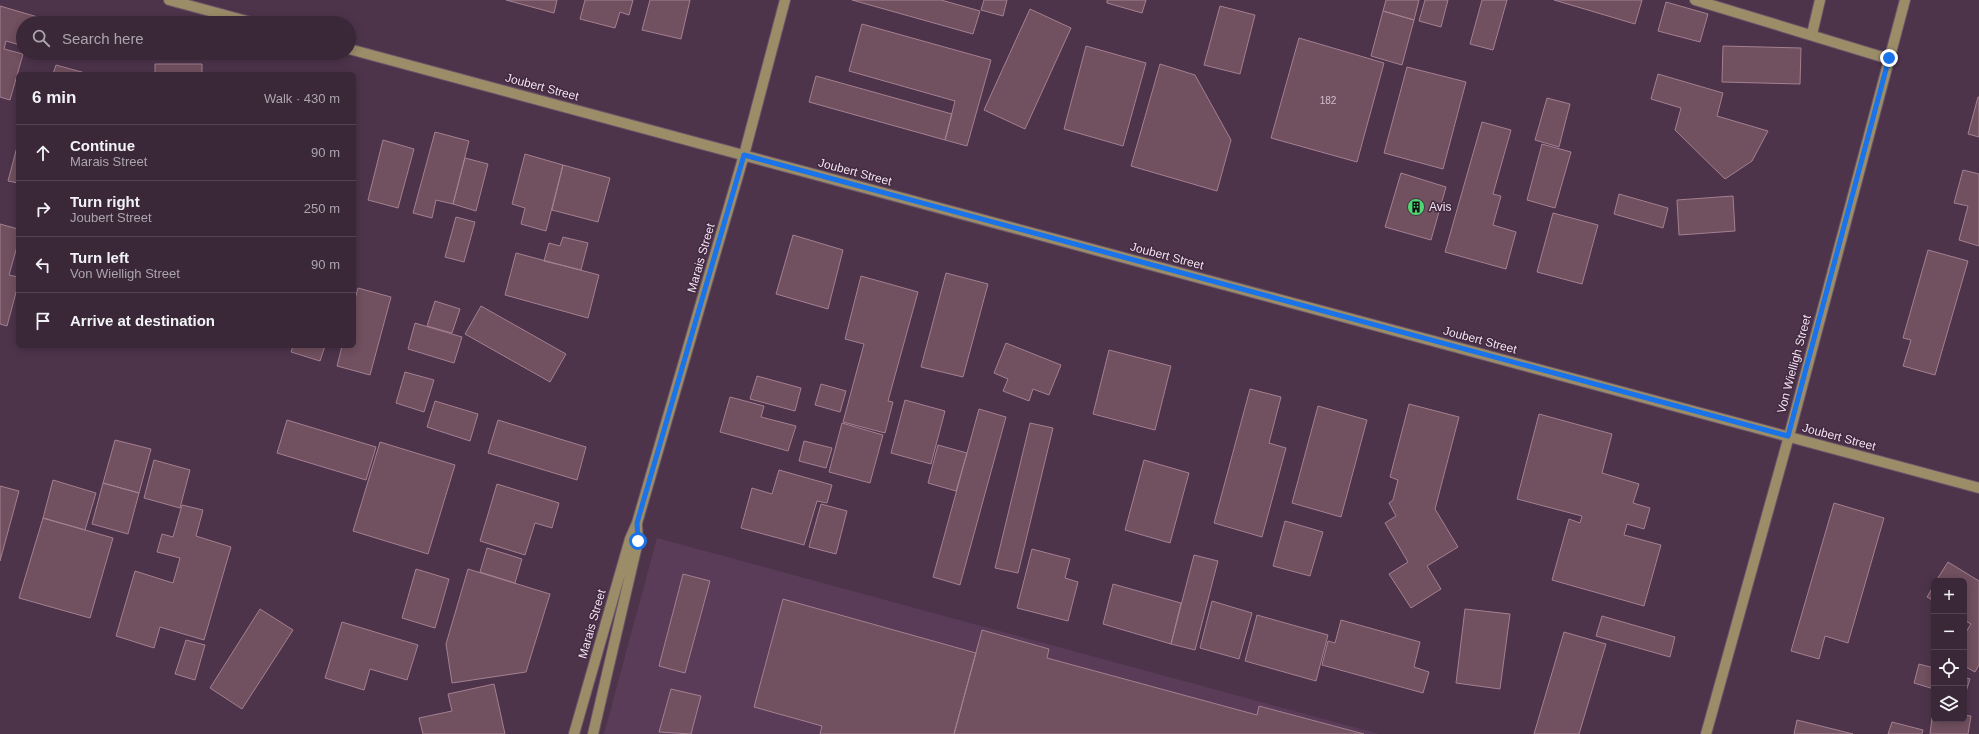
<!DOCTYPE html>
<html lang="en">
<head>
<meta charset="utf-8">
<style>
	:root { --surface:#3a2738; --page:#412f40; --text:#f1f3f6; --muted:#aba5ae; --line:#544453 }
	body { margin:0; font-family:Arial,sans-serif; background:var(--page); color:var(--text) }
	.controls { position:absolute; right:12px; bottom:12px; display:grid; overflow:hidden; border-radius:6px; box-shadow:0 2px 10px #0003 }
	.controls button { width:36px; height:36px; display:grid; place-items:center; padding:0; border:0; border-bottom:1px solid var(--line); background:var(--surface); color:var(--text); font:20px sans-serif }
	.stop { position:absolute; width:12px; height:12px; margin:-9px; border:3px solid #1a73e8; border-radius:50%; background:#fff }
	.stop.end { background:#1a73e8; border-color:#fff; box-shadow:0 1px 4px #0008 }
	.list { margin:0; padding:0; list-style:none }
	h2 { display:flex; justify-content:space-between; align-items:center; height:52px; margin:0; padding:0 16px; font-size:17px }
	h2 small { font-size:13px; font-weight:400; color:var(--muted) }
	.list li { display:grid; grid-template-columns:26px 1fr auto; gap:12px; align-items:center; box-sizing:border-box; height:56px; padding:0 16px; border-top:1px solid var(--line) }
	.list b { display:block; font-size:15px; white-space:nowrap }
	.list p { margin:0; font-size:13px; white-space:nowrap; color:var(--muted) }
	.list em { font-size:13px; font-style:normal; color:var(--muted) }
	.icon { flex:none; width:22px; height:22px; fill:none; stroke:currentColor; stroke-width:2; stroke-linecap:round; stroke-linejoin:round }
	.map { position:relative; flex:none; width:1979px; height:734px; overflow:hidden }
	.search { position:absolute; background:var(--surface); box-shadow:0 2px 10px #0003; left:16px; top:16px; width:340px; height:44px; display:flex; align-items:center; gap:10px; box-sizing:border-box; padding:0 14px; border-radius:22px; color:var(--muted); font-size:15px }
	.panel { position:absolute; background:var(--surface); box-shadow:0 2px 10px #0003; left:16px; top:72px; width:340px; height:276px; border-radius:6px }
	.map>svg:first-child { display:block }
	.built { fill:#5a3c58 }
	.building { fill:#71505f; stroke:#a48091 }
	.lines { fill:none; stroke-linecap:round; stroke-linejoin:round }
	.minor-casing { stroke:#6b5469; stroke-width:12 }
	.minor { stroke:#9c8d69; stroke-width:10 }
	.route { stroke:#1a73e8; stroke-width:5 }
	.labels { text-anchor:middle; dominant-baseline:central; stroke-width:3; stroke-linejoin:round; paint-order:stroke }
	.number-label { font-size:10px; fill:#d2becc }
	.street-label { font-size:12px; fill:#f3e3f1; stroke:#422a40 }
	.poi-label { font-size:12px; fill:#f3e3f1; stroke:#422a40; text-anchor:start }
</style>
</head>
<body>
<div class="map">
<svg width="1979" height="734" viewBox="0 0 1979 734">
	<rect width="100%" height="100%" fill="#4d344b"/>
	<!-- built -->
	<path class="built" d="M657,538L1379,734H604Z"/>
	<!-- building -->
	<path class="building" d="M506,0H557L554,13Z
		M585,0H633L629,15L620,12L615,28L580,19Z
		M650,0H690L681,39L642,30Z
		M852,0H941L980,11L973,34Z
		M984,0H1007L1003,16L981,10Z
		M1107,0H1146L1142,13L1107,3Z
		M1386,0H1419L1414,20L1383,11Z
		M1425,0H1448L1441,27L1419,21Z
		M1482,0H1507L1493,50L1470,44Z
		M1554,0H1642L1635,24Z
		M1666,2L1708,14L1700,42L1658,31Z
		M0,6L48,20L47,23H23V46L6,41L4,49L23,54L10,100L0,97Z
		M1220,6L1255,15L1240,74L1204,65Z
		M1030,9L1071,28L1025,129L984,110Z
		M1383,11L1414,20L1402,65L1371,56Z
		M862,24L991,60L967,146L945,140L955,101L849,71Z
		M1299,38L1384,63L1357,162L1271,138Z
		M1086,46L1146,63L1123,146L1064,129Z
		M1723,46L1801,48L1800,84L1722,82Z
		M155,64H202V74H155Z
		M1160,64L1195,75L1231,140L1217,191L1131,166Z
		M56,65L89,74H53Z
		M1407,67L1466,82L1443,169L1384,153Z
		M1658,74L1723,93L1717,116L1768,131L1752,161L1725,179L1675,130L1681,108L1651,99Z
		M816,76L952,114L945,140L809,102Z
		M1978,97H1979V137L1968,134Z
		M1547,98L1570,104L1559,147L1535,140Z
		M1482,122L1511,130L1493,194L1501,196L1493,225L1516,232L1506,269L1445,252Z
		M435,132L469,141L453,204L436,200L432,218L413,213Z
		M383,140L414,149L398,208L368,200Z
		M18,143V183L8,181Z
		M1542,144L1571,152L1555,208L1527,200Z
		M525,154L563,165L546,231L521,224L525,208L512,204Z
		M465,158L488,164L476,211L453,204Z
		M563,165L610,178L598,222L552,210Z
		M1963,170L1979,174V246L1959,240L1968,206L1954,203Z
		M1401,173L1446,187L1431,240L1385,227Z
		M1619,194L1668,208L1663,228L1614,214Z
		M1733,196L1735,231L1679,235L1677,200Z
		M1553,213L1598,225L1582,284L1537,272Z
		M456,217L475,222L464,262L445,257Z
		M0,224L18,229V243L9,275L18,277V285L7,326L0,324Z
		M793,235L843,250L828,309L776,294Z
		M563,237L588,243L581,270L544,261L549,243L560,246Z
		M1928,250L1968,261L1935,375L1903,366L1911,340L1903,338Z
		M516,253L599,275L588,318L505,295Z
		M946,273L988,284L963,377L921,367Z
		M861,276L918,292L888,401L893,402L885,433L843,422L864,344L845,339Z
		M358,288L391,297L370,375L337,366L342,346H354V303Z
		M435,301L460,309L452,333L427,326Z
		M481,306L566,354L550,382L465,334Z
		M415,323L462,337L454,363L408,349Z
		M1006,343L1061,365L1049,395L1033,389L1029,401L1003,391L1008,379L994,373Z
		M293,346H325L320,361L291,352Z
		M1109,350L1171,366L1155,430L1093,414Z
		M405,372L434,380L424,412L396,403Z
		M757,376L801,388L795,411L750,399Z
		M821,384L846,391L840,412L815,405Z
		M1250,389L1281,397L1269,443L1286,448L1262,537L1214,523Z
		M730,397L764,406L761,417L796,426L788,451L720,432Z
		M905,400L945,411L931,464L891,453Z
		M435,401L478,414L470,441L427,427Z
		M1409,404L1459,417L1435,509L1458,547L1427,566L1441,589L1411,608L1389,574L1408,562L1385,523L1396,516L1389,503L1393,500L1398,480L1390,477Z
		M1318,406L1367,420L1341,517L1292,503Z
		M979,409L1006,417L960,585L933,577Z
		M1539,414L1612,434L1602,473L1639,484L1633,503L1650,508L1644,529L1627,524L1624,535L1661,545L1644,606L1552,580L1569,519L1580,523L1582,516L1517,499Z
		M287,420L376,447L366,480L277,453Z
		M498,420L586,447L577,480L488,453Z
		M842,423L883,435L870,483L829,472Z
		M1030,423L1053,428L1018,573L995,568Z
		M115,440L151,449L139,493L103,483Z
		M804,441L832,448L826,468L799,461Z
		M380,442L455,465L428,554L353,531Z
		M938,445L967,453L956,491L928,483Z
		M154,460L190,470L180,508L144,498Z
		M1144,460L1189,473L1170,543L1125,530Z
		M779,470L832,485L827,503L817,501L804,545L741,528L752,488L772,494Z
		M53,480L96,493L85,530L43,518Z
		M103,483L139,493L128,534L92,524Z
		M497,484L559,503L552,528L535,523L525,555L480,541Z
		M0,486L19,491L0,561Z
		M1834,503L1884,518L1848,643L1825,636L1819,659L1791,651Z
		M821,504L847,511L836,554L809,547Z
		M182,505L203,510L196,536L231,547L204,640L160,627L154,648L116,636L135,571L173,583L180,558L157,552L162,534L173,537Z
		M43,518L113,538L90,618L19,598Z
		M1285,521L1323,532L1310,576L1273,566Z
		M487,548L522,559L515,583L480,572Z
		M1032,549L1070,559L1065,578L1078,582L1068,621L1017,608Z
		M1194,555L1218,561L1195,650L1171,644Z
		M1948,562L1979,581V665L1975,672L1964,666V635L1971,624L1964,620V581H1936Z
		M416,569L449,579L435,628L402,618Z
		M468,569L550,594L526,672L452,683L446,644Z
		M683,574L710,581L685,673L659,666Z
		M1113,584L1181,603L1171,644L1103,624Z
		M1934,585V601L1927,597Z
		M783,599L976,653L954,734H820L822,726L754,707Z
		M1212,601L1252,613L1239,659L1200,648Z
		M260,609L293,630L242,709L210,688Z
		M1465,609L1510,614L1500,689L1456,683Z
		M1257,615L1328,635L1316,681L1245,661Z
		M1602,616L1675,637L1670,657L1596,636Z
		M1341,620L1420,642L1414,667L1429,672L1423,693L1322,665L1328,641L1335,643Z
		M342,622L418,645L407,680L370,669L364,690L325,678Z
		M982,630L1049,649L1047,658L1257,715L1259,706L1364,734H954Z
		M1564,632L1606,644L1579,734H1534Z
		M186,640L205,645L195,680L175,674Z
		M1919,664L1934,668V689L1914,683Z
		M1964,677L1970,679L1964,698Z
		M494,684L505,734H423L419,718L452,711L448,694Z
		M671,689L701,696L691,734L659,732Z
		M1933,710L1934,719H1964V715L1971,716L1968,734H1930Z
		M1797,720L1853,734H1794Z
		M1892,722L1923,730L1922,734H1888Z"/>
	<g class="lines">
		<!-- minor casing -->
		<g class="minor-casing">
			<path id="minor" d="M169,0L254,23
				M1695,0L1889,59
				M1812,34L1820,0
				M349,49L1979,488
				M574,734L630,539L637,523L744,155L785,0
				M593,734L638,541L637,525
				M1706,734L1789,436L1905,0"/>
		</g>
		<!-- minor -->
		<use href="#minor" class="minor"/>
	</g>
	<g class="lines">
		<!-- route -->
		<path class="route" d="M638,541L637,523L744,155L1788,436L1889,58"/>
	</g>
	<!-- icons -->
	<defs>
		<g id="building-disc" transform="scale(0.9)"><circle r="9.5" fill="#51d674" stroke="#422a40"/><path d="M-4-6H4V6H1V3H-1V6H-4ZM-2.5-4.3h1.7v1.8h-1.7ZM.8-4.3h1.7v1.8H.8ZM-2.5-1h1.7V.8h-1.7ZM.8-1h1.7V.8H.8Z" fill="#111"/></g>
	</defs>
	<g fill-rule="evenodd">
		<use href="#building-disc" x="1416" y="207"/>
	</g>
	<g class="labels">
		<!-- number labels -->
		<g class="number-label">
			<text x="1328" y="100">182</text>
		</g>
		<!-- street labels -->
		<g class="street-label">
			<text transform="translate(542 87) rotate(15)">Joubert Street</text>
			<text transform="translate(855 172) rotate(15)">Joubert Street</text>
			<text transform="translate(1167 256) rotate(15)">Joubert Street</text>
			<text transform="translate(701 258) rotate(-74)">Marais Street</text>
			<text transform="translate(1480 340) rotate(15)">Joubert Street</text>
			<text transform="translate(1794 364) rotate(-75)">Von Wielligh Street</text>
			<text transform="translate(1839 437) rotate(15)">Joubert Street</text>
			<text transform="translate(592 624) rotate(-74)">Marais Street</text>
		</g>
		<!-- poi labels -->
		<g class="poi-label">
			<text x="1429" y="207">Avis</text>
		</g>
	</g>
</svg>
<div class="controls">
<button>+</button>
<button>−</button>
<button><svg class="icon" aria-label="locate" viewBox="0 0 24 24"><circle cx="12" cy="12" r="6"/><path d="M12 2v4M12 18v4M2 12h4M18 12h4"/></svg></button>
<button><svg class="icon" aria-label="layers" viewBox="0 0 24 24"><path d="M12 4l9 5-9 5-9-5zM3 14l9 5 9-5"/></svg></button>
</div>
<div class="stop" style="left:638px;top:541px"></div>
<div class="stop end" style="left:1889px;top:58px"></div>
<div class="search"><svg class="icon" aria-label="search" viewBox="0 0 24 24"><circle cx="10" cy="10" r="6"/><path d="M15 15l6 6"/></svg>Search here</div>
<section class="panel">
<h2>6 min<small>Walk · 430 m</small></h2>
<ul class="list">
<li><svg class="icon" aria-label="ahead" viewBox="0 0 24 24"><path d="M12 20V5M6 11l6-6 6 6"/></svg><div><b>Continue</b><p>Marais Street</p></div><em>90 m</em></li>
<li><svg class="icon" aria-label="right" viewBox="0 0 24 24"><path d="M7 20v-9h11M14 6l5 5-5 5"/></svg><div><b>Turn right</b><p>Joubert Street</p></div><em>250 m</em></li>
<li><svg class="icon" aria-label="left" viewBox="0 0 24 24"><path d="M17 20v-9H6M10 6l-5 5 5 5"/></svg><div><b>Turn left</b><p>Von Wielligh Street</p></div><em>90 m</em></li>
<li><svg class="icon" aria-label="arrive" viewBox="0 0 24 24"><path d="M6 21V4h12l-3 4 3 4H6"/></svg><div><b>Arrive at destination</b></div></li>
</ul>
</section>
</div>
</body>
</html>
